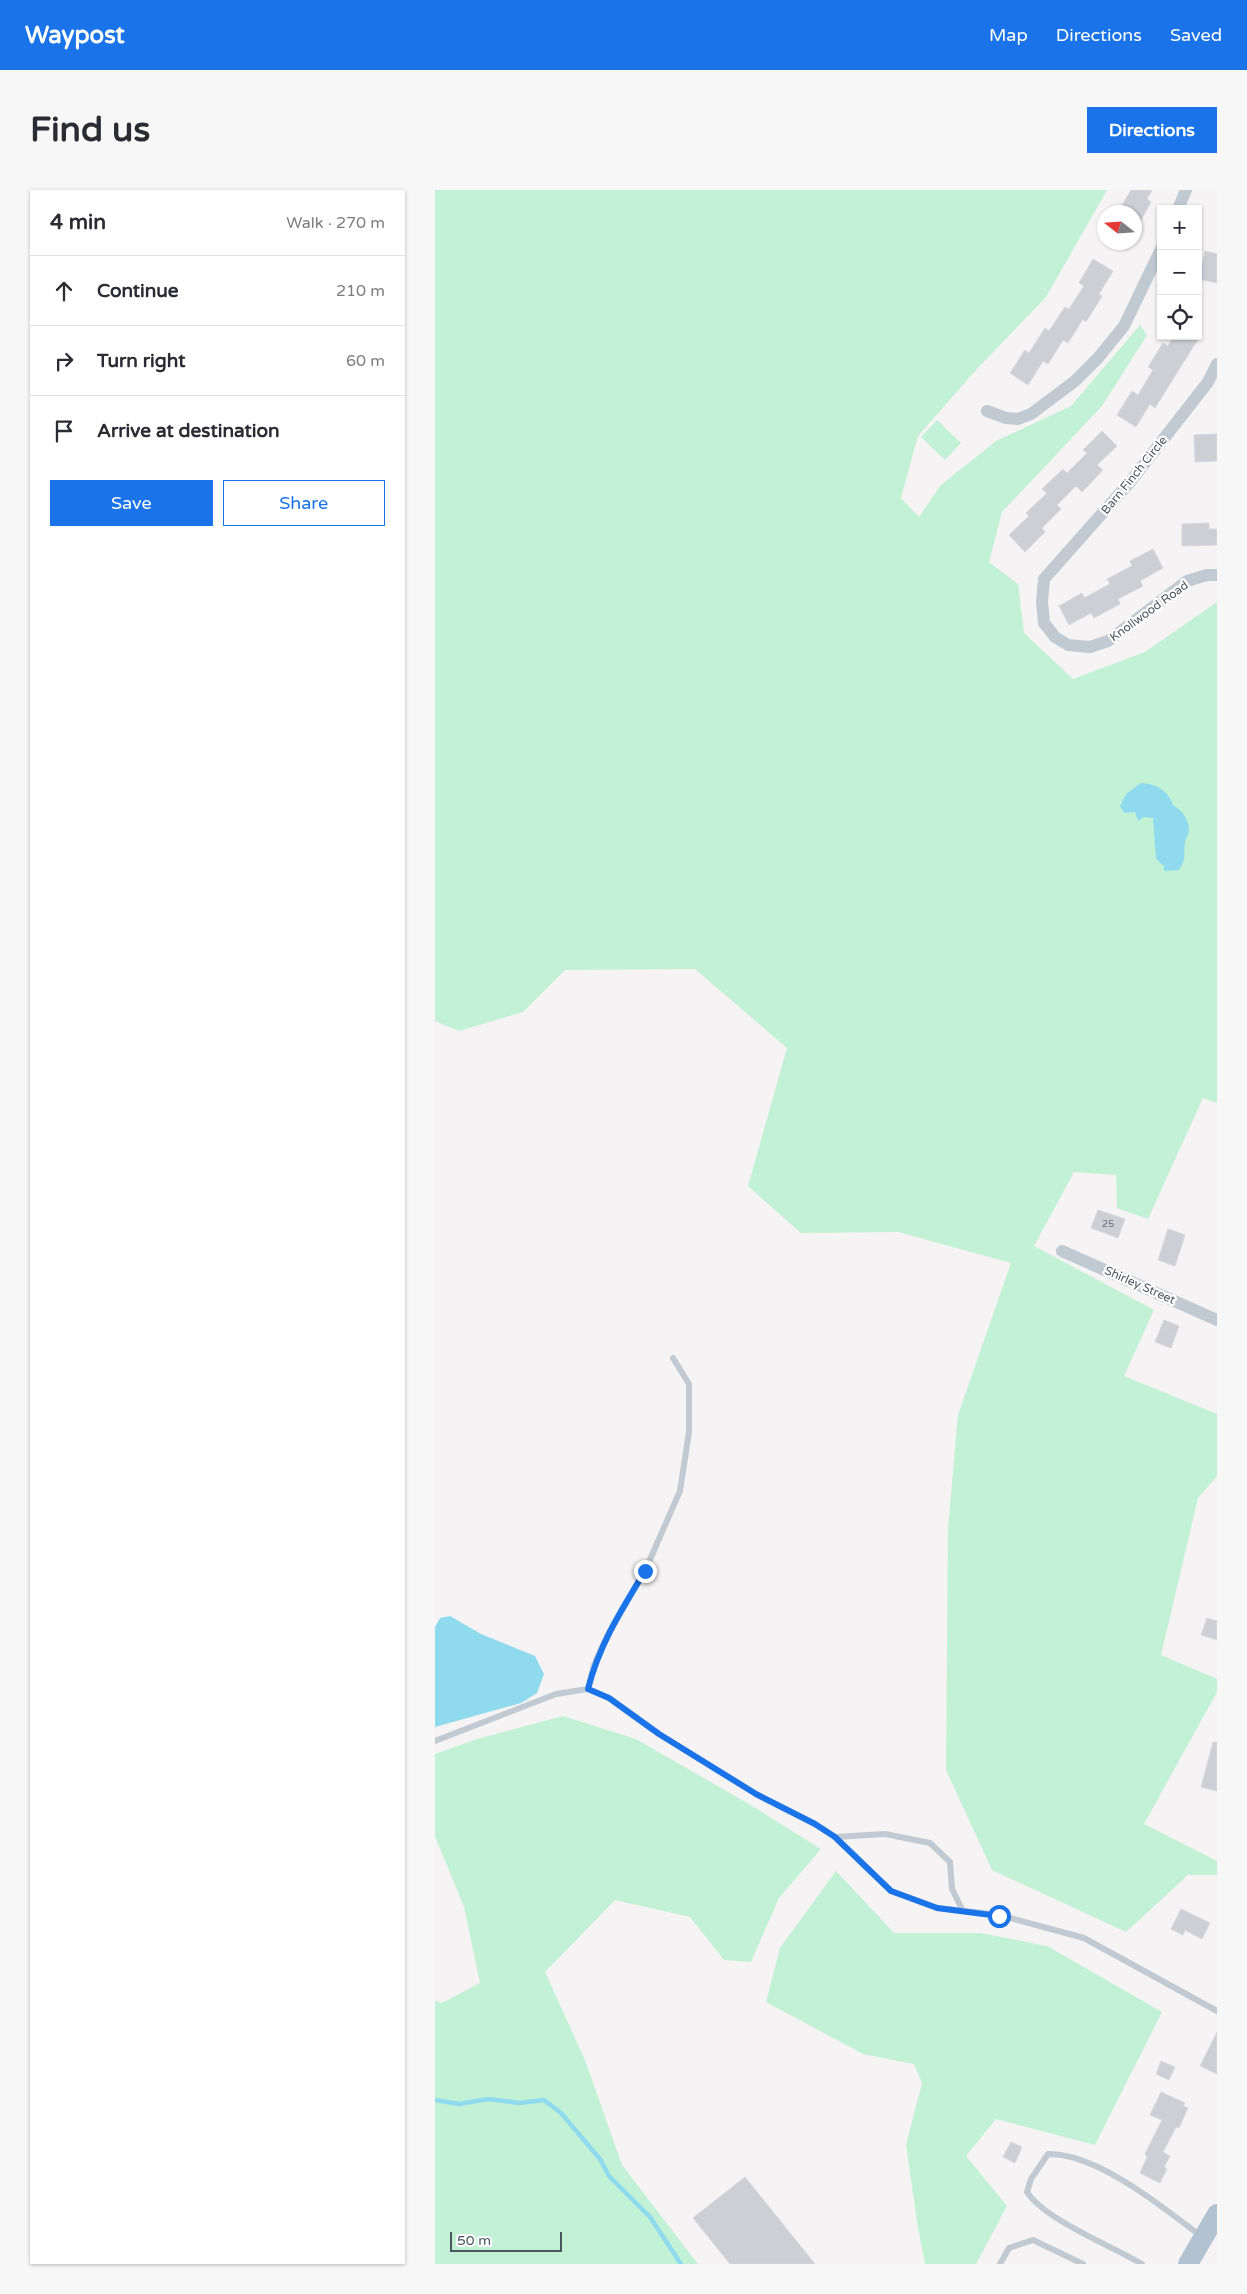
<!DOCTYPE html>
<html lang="en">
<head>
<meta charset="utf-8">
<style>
	:root { --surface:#fff; --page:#f7f7f7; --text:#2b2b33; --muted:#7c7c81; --line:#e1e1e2; --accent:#1a73e8 }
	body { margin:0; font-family:"Varela Round",sans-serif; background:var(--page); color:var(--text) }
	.controls { position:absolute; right:15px; top:15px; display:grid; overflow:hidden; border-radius:0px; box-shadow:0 1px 4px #0004 }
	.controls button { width:45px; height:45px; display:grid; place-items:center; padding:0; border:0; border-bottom:1px solid var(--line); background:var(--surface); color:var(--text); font:25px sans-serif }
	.compass { position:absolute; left:662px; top:15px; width:45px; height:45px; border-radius:50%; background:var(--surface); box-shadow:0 1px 4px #0004; rotate:287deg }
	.scale { position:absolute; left:15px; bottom:12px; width:112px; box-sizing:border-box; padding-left:5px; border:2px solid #4a5661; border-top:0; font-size:14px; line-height:18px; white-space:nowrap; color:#4a5661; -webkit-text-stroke:4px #fff; paint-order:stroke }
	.stop { position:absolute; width:15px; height:15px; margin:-11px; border:4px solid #1a73e8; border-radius:50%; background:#fff }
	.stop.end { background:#1a73e8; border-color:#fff; box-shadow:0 1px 5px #0008 }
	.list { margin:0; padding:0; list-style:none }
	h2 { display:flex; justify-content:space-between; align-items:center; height:65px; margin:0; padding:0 20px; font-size:21px }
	h2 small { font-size:16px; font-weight:400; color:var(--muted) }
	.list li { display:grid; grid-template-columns:32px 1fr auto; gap:15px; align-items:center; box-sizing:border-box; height:70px; padding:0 20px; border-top:1px solid var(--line) }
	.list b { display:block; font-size:19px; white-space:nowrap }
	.list em { font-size:16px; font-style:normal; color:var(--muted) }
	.actions { display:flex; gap:10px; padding:15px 20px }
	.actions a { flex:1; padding:11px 0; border:1px solid var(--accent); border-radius:0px; text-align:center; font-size:18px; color:var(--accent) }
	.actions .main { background:var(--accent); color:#fff }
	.icon { flex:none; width:28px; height:28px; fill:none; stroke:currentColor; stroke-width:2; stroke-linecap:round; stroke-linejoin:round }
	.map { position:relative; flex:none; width:782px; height:2074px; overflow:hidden; border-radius:0px }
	header { display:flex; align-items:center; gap:30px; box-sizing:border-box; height:70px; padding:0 25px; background:var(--accent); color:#fff }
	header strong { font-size:24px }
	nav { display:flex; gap:28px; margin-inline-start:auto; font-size:18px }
	.intro { display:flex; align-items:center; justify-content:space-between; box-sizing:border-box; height:120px; padding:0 30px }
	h1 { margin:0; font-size:35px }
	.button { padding:12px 22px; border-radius:0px; background:var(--accent); color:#fff; font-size:18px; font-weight:700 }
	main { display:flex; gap:30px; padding:0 30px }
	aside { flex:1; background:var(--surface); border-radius:0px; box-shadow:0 1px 4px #0004 }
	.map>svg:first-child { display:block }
	.green { fill:#c3f1d5 }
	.water { fill:#90daee }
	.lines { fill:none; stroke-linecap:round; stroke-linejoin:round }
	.stream { stroke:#90daee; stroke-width:4.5 }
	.building { fill:#cdcfd5; stroke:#d7d9de }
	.lane { stroke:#c1cad2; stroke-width:6 }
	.street { stroke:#c1cad2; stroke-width:12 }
	.primary { stroke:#b3c2d1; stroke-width:20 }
	.route { stroke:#1a73e8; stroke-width:6 }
	.labels { text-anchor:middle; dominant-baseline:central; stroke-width:4.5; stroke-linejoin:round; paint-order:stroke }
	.number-label { font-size:10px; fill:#6b747e }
	.street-label { font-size:12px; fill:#4a5661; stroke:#fff }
</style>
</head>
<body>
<header>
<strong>Waypost</strong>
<nav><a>Map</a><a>Directions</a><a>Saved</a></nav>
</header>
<div class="intro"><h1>Find us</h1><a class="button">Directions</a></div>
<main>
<aside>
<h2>4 min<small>Walk · 270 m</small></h2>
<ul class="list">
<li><svg class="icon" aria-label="ahead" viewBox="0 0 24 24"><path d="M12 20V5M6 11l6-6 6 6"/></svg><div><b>Continue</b></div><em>210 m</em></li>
<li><svg class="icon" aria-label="right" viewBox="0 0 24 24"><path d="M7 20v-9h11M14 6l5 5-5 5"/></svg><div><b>Turn right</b></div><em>60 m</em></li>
<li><svg class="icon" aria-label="arrive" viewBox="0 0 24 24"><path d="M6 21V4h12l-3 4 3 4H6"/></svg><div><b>Arrive at destination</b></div></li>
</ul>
<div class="actions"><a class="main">Save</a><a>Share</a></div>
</aside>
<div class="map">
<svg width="782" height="2074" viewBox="0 0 782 2074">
	<rect width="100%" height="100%" fill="#f5f3f3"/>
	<!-- green -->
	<path class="green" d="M0,0H672L611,107L540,181L483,246L466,308L484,327L506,295L561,251L636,216L705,135L712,145L667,216L567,322L554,372L583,394L589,443L638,489L710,462L782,412V913L768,908L713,1029L682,1018L681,985L639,982L599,1056L719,1120L689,1186L782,1224V1286L763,1308L726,1465L782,1489V1502L709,1634L782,1671V1685H753L691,1742L557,1680L511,1580L513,1339L523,1225L576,1073L463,1042L366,1043L313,996L352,858L260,779L130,780L88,822L24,841L0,831Z
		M502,230L526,253L510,270L486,247Z
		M128,1526L201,1549L314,1614L386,1659L344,1708L316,1772L289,1770L255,1727L180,1710L110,1782L150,1870L187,1975L263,2074H0V1811L7,1813L45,1793L29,1717L0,1646V1564L42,1549Z
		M401,1681L459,1743H545L612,1756L727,1822L660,1955L561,1929L531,1966L572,2016L541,2074H490L483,2038L471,1955L487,1893L479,1874L428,1864L331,1812L345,1758Z"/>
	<!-- water -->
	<path class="water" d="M706,593C721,594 733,600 738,615C748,621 754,629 754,642C753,646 750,649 750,653C748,667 752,667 744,680L729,681V676L721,669L718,628L709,627L703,631L700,622L689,623L685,616L691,604Z
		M15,1426L46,1444L100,1466L109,1484L102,1503L86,1513L0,1537V1437L5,1428Z"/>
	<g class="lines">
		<!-- stream -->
		<path class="stream" d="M0,1910L24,1914L53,1909L84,1913L109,1910L126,1923L165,1969L174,1986L215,2027L246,2074"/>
	</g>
	<!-- building -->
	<path class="building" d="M696,0H717L712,9L716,12L700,41V22H683Z
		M770,61L782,64V93L764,89Z
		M658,69L678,81L664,104L667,106L651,132L648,129L633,153L628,150L613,174L608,171L593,195L575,183L590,160L594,163L610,138L614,141L630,117L634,119L649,96L644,93Z
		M739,146H765L720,218L715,214L701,237L682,225L697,201L703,205L718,180L713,177L728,153L733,156Z
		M667,241L682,256L662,275L668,280L647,302L641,296L622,315L626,319L607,338L610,342L590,362L574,345L594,326L591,323L612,303L607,299L628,279L632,283L652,263L648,260Z
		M782,244V271L760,272L759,245Z
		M774,333V339H782V355L747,356V334Z
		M718,359L728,378L705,391L708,396L683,409L685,414L659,428L656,423L634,435L624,416L647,403L649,408L675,394L672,389L697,376L695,371Z
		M663,1020L690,1029L683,1048L656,1038Z
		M733,1039L750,1045L740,1076L723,1070Z
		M729,1130L744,1136L736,1158L720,1152Z
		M772,1428L782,1431V1450L766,1445Z
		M778,1552H782V1601L766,1597Z
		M746,1719L775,1733L767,1749L750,1740L748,1745L736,1739Z
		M782,1842V1884L765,1876Z
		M726,1871L740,1877L734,1890L721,1884Z
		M726,1902L750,1913L748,1916L753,1918L744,1938L741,1937L728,1962L735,1966L729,1977L732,1979L725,1993L705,1983L712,1967L710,1964L727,1930L715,1925Z
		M576,1952L587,1957L580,1973L568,1967Z
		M310,1987L380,2074H295L258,2028Z"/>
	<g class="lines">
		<!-- lane -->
		<path class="lane" d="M153,1499L159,1475L172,1446L210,1381L245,1301L254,1242V1194L238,1168
			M0,1551L121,1504L153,1499L174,1508L224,1544L321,1604L380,1634L400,1647L456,1701L503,1718L564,1725L649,1748L782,1821
			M400,1647L450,1644L495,1653L515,1672L517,1699L528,1721
			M565,2074L574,2058L598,2050L648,2074
			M707,2074C677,2056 610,2030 592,2002L596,1989L613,1964C662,1963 729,2018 767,2047"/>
		<!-- street -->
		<path class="street" d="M743,19L751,0
			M782,174L773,192L695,292L609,389L607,412L609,433L620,447L633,455L655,457L673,451L752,391L772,385H782
			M552,221L571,228L583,229L596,224L640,191L663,168L689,136L726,59
			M627,1061L782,1130"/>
		<!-- primary -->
		<path class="primary" d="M753,2074L782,2024"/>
	</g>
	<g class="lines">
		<!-- route -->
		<path class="route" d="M210,1381C187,1419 164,1455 153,1499L174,1508L224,1544L321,1604L380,1634L400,1647L456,1701L502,1718L564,1726"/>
	</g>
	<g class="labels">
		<!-- number labels -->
		<g class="number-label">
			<text x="673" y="1034">25</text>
		</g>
		<!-- street labels -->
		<g class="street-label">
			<text transform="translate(699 285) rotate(-51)">Barn Finch Circle</text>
			<text transform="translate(714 421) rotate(-36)">Knollwood Road</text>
			<text transform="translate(705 1095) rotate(24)">Shirley Street</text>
		</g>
	</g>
</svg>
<div class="controls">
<button>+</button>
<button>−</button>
<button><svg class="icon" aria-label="locate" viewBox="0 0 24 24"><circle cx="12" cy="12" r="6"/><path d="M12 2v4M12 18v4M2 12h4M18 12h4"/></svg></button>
</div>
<svg class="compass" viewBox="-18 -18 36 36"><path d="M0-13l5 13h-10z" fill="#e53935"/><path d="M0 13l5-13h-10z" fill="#7c7c81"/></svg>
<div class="scale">50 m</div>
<div class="stop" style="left:564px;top:1726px"></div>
<div class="stop end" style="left:210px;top:1381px"></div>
</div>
</main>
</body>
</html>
